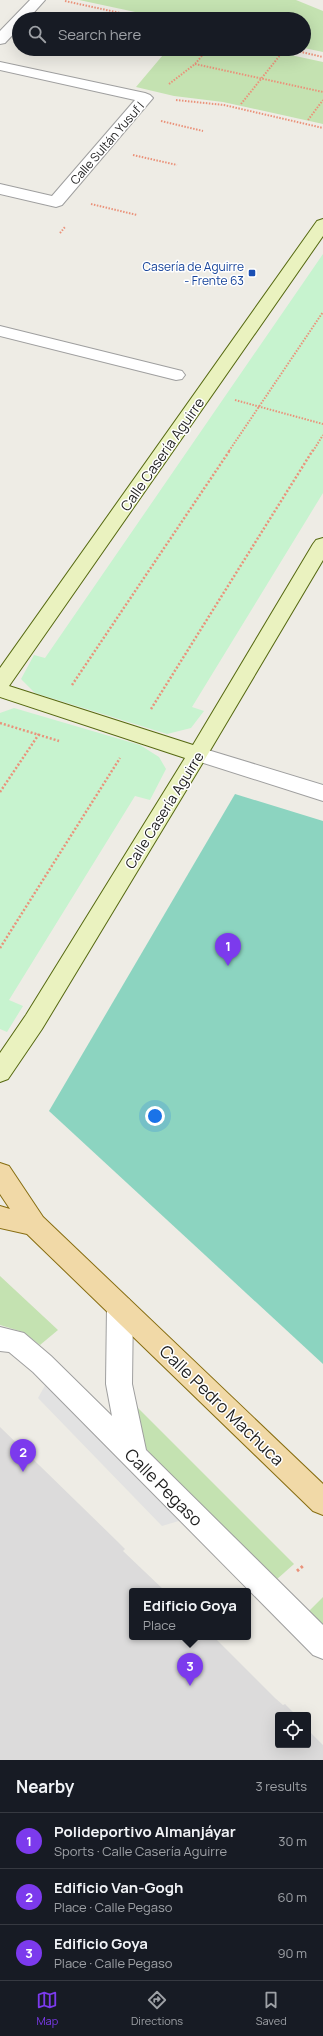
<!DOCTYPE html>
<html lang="en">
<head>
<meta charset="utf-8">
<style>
	:root { --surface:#171b24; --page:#20242c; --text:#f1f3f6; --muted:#9ea1a6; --line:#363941; --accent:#7c3aed }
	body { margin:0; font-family:Manrope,sans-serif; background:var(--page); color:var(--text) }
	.controls { position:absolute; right:12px; bottom:12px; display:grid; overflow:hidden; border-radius:4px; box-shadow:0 4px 16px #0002 }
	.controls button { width:36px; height:36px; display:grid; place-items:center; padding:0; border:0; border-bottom:1px solid var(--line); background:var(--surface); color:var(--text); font:20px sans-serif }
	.you { position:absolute; left:155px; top:1116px; width:14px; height:14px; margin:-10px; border:3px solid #fff; border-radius:50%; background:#1a73e8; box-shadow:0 0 0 6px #1a73e833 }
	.badge { display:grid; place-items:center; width:26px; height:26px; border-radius:50%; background:var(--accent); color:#fff; font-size:13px; font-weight:700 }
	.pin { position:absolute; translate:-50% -33px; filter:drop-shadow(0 1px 2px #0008) }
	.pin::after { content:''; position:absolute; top:21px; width:14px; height:12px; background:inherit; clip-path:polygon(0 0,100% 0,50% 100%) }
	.popup { position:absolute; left:129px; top:1588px; width:122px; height:52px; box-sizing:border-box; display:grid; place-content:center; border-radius:4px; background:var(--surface); filter:drop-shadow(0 1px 3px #0005); font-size:13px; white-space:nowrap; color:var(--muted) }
	.popup b { font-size:15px; color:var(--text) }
	.popup::after { content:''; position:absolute; left:50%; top:100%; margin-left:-8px; border:8px solid transparent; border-top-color:var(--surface) }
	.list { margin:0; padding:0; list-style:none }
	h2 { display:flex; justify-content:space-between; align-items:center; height:52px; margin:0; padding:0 16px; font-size:17px }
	h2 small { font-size:13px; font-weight:400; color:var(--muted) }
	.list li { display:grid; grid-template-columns:26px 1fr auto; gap:12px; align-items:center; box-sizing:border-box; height:56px; padding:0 16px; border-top:1px solid var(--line) }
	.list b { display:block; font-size:15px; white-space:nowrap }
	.list p { margin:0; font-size:13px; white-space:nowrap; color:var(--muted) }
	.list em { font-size:13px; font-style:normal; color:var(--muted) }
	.icon { flex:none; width:22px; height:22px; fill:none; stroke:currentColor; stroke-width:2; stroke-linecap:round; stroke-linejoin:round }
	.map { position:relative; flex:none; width:323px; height:1760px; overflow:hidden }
	.search { position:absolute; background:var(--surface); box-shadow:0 4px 16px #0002; left:12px; right:12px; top:12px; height:44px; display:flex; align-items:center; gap:10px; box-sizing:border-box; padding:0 14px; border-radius:22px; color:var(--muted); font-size:15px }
	.sheet { height:220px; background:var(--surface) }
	nav { display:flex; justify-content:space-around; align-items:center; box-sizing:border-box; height:56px; border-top:1px solid var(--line); background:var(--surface); font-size:11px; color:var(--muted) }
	nav a { display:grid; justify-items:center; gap:2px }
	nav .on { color:var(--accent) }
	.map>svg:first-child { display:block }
	.residential { fill:#dcdbdb }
	.grass { fill:#c4e2b1 }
	.park { fill:#c7f3cf }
	.pitch { fill:#8cd4c0 }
	.parking { fill:#e2e2e2 }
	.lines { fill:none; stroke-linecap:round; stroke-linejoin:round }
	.pedestrian-casing { stroke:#9f9f9f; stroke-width:2 }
	.minor-casing { stroke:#9f9f9f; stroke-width:2 }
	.tertiary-casing { stroke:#9f9f9f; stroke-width:2 }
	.secondary-casing { stroke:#566911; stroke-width:2 }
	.primary-casing { stroke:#876d11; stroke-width:2 }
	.path-far2 { stroke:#ea927a; stroke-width:2; stroke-dasharray:1.5 1.5; stroke-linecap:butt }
	.path-far1 { stroke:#ea927a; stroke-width:2.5; stroke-dasharray:2 2; stroke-linecap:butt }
	.path { stroke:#ea927a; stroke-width:3; stroke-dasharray:2.5 2.5; stroke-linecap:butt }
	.pedestrian { fill:#fff; fill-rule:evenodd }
	.minor { fill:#fff; fill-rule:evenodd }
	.tertiary { fill:#fff; fill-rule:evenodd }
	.secondary { fill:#eaf2bf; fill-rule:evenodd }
	.primary { fill:#f1d9a7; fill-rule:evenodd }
	.transit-dot { fill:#1a4fb4; stroke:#fff; stroke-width:1.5 }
	.labels { text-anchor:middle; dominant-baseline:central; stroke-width:3; stroke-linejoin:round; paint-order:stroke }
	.far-street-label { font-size:12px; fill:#1e1e1e; stroke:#fff }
	.far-transit-label { font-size:12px; fill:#164399; stroke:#fff; text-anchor:end }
	.street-label { font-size:14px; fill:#1e1e1e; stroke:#fff }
	.near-street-label { font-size:17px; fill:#1e1e1e; stroke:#fff }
</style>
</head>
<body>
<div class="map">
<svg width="323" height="1760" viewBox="0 0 323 1760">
	<rect width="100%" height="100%" fill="#eeece5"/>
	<!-- residential -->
	<path class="residential" d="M0,1427L117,1541L125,1549L123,1551L165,1591H132V1637H214L275,1698L283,1705L285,1704L296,1715H278V1745H308V1730L323,1745V1760H0Z"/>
	<!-- grass -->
	<path class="grass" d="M79,0H296L323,11V52L304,48V19H168Z
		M168,49H263L323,62V124L223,102L174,96L136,87Z
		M0,1276L58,1330L40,1345L23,1332L0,1325Z
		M135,1405L294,1564L276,1580L157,1462L145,1447Z
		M323,1597V1627L308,1612Z"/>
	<!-- park -->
	<path class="park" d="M323,254V493L192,707L204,711L191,728L167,734L35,693L21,679L34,655L45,658Z
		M14,708L140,745L159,757L166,769L150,800L135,796L9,1000L23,1006L7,1032L0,1029V713Z"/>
	<!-- pitch -->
	<path class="pitch" d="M235,794L323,821V1364L49,1111Z"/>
	<!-- parking -->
	<path class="parking" d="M47,1382L182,1520L162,1526L38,1398Z"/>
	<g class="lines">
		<!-- pedestrian casing -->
		<g class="pedestrian-casing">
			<path id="pedestrian" d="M0,326L182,371L185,375L182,379L176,380L0,336Z"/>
		</g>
		<!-- minor casing -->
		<g class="minor-casing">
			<path id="minor" d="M0,62L145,93L150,95L153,98L62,205L56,207L0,194V184L52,196L135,100L0,70Z
				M198,747L323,785V801L191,759L188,754L191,749Z
				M120,1296L129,1299L133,1307L132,1384L146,1450L323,1625V1659L313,1655L33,1372L9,1352L0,1351V1327L24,1333L51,1356L112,1416L106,1384L107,1307L111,1299Z"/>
		</g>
		<!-- tertiary casing -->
		<g class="tertiary-casing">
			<path id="tertiary" d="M30,0H45L28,19H19V28L5,43L0,44V31Z"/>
		</g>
		<!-- secondary casing -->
		<g class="secondary-casing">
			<path id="secondary" d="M323,219V236L9,686L193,745L313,544L316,540L323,538V560L205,759L42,1029L8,1079L0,1082V1053L26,1015L185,758L0,697V668L317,221Z"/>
		</g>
		<!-- primary casing -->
		<g class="primary-casing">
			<path id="primary" d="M0,1163L9,1166L43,1217L323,1484V1515L313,1511L27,1234L0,1228V1206L10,1209L0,1194Z"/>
		</g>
		<!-- path-far2 -->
		<path class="path-far2" d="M65,1L148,19
			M288,49L323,57
			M195,64L323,92
			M169,84L195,64L206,51
			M176,100L224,105L323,128
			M241,104L281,54
			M308,120L323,100
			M161,121L203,131
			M133,155L177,165
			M91,204L137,215
			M60,233L65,227
			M235,400L323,424
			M229,451L323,312
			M313,451L323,435"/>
		<!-- path-far1 -->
		<path class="path-far1" d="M72,685L230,450
			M151,709L313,450
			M0,723L59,741
			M0,792L39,734
			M0,948L120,758"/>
		<!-- path -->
		<path class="path" d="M297,1571L303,1566"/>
		<!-- pedestrian -->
		<use href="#pedestrian" class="pedestrian"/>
		<!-- minor -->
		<use href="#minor" class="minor"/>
		<!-- tertiary -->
		<use href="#tertiary" class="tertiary"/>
		<!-- secondary -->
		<use href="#secondary" class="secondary"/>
		<!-- primary -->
		<use href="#primary" class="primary"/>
	</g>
	<!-- markers -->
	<rect class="transit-dot" x="248" y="269" width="8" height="8" rx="2"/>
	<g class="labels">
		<!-- far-street labels -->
		<g class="far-street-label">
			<text transform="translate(107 143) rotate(-49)">Calle Sultán Yusuf I</text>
		</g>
		<!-- far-transit labels -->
		<g class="far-transit-label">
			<text x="244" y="266">Casería de Aguirre<tspan x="244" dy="14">- Frente 63</tspan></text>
		</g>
		<!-- street labels -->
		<g class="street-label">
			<text transform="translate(162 454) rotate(-55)">Calle Casería Aguirre</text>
			<text transform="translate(164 810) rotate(-58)">Calle Casería Aguirre</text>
		</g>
		<!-- near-street labels -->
		<g class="near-street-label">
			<text transform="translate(222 1405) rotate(44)">Calle Pedro Machuca</text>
			<text transform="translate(164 1487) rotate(45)">Calle Pegaso</text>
		</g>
	</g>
</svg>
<div class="controls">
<button><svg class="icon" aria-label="locate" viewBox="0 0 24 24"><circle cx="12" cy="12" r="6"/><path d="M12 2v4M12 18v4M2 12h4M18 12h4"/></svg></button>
</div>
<div class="you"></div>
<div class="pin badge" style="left:228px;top:966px">1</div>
<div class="pin badge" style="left:23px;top:1472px">2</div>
<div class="pin badge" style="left:190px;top:1686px">3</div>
<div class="popup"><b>Edificio Goya</b>Place</div>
<div class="search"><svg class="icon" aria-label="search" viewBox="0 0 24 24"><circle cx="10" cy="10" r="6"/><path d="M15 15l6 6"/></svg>Search here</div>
</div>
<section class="sheet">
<h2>Nearby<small>3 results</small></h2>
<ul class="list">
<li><span class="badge">1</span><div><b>Polideportivo Almanjáyar</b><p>Sports · Calle Casería Aguirre</p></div><em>30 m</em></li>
<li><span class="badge">2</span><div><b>Edificio Van-Gogh</b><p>Place · Calle Pegaso</p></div><em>60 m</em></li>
<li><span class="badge">3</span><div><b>Edificio Goya</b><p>Place · Calle Pegaso</p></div><em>90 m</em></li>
</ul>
</section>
<nav>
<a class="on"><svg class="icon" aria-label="map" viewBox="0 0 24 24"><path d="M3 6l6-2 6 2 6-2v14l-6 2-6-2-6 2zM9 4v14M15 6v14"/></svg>Map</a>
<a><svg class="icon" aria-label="directions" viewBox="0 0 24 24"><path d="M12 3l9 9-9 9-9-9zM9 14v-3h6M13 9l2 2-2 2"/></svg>Directions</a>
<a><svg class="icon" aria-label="saved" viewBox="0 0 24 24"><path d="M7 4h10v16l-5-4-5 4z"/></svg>Saved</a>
</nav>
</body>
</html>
